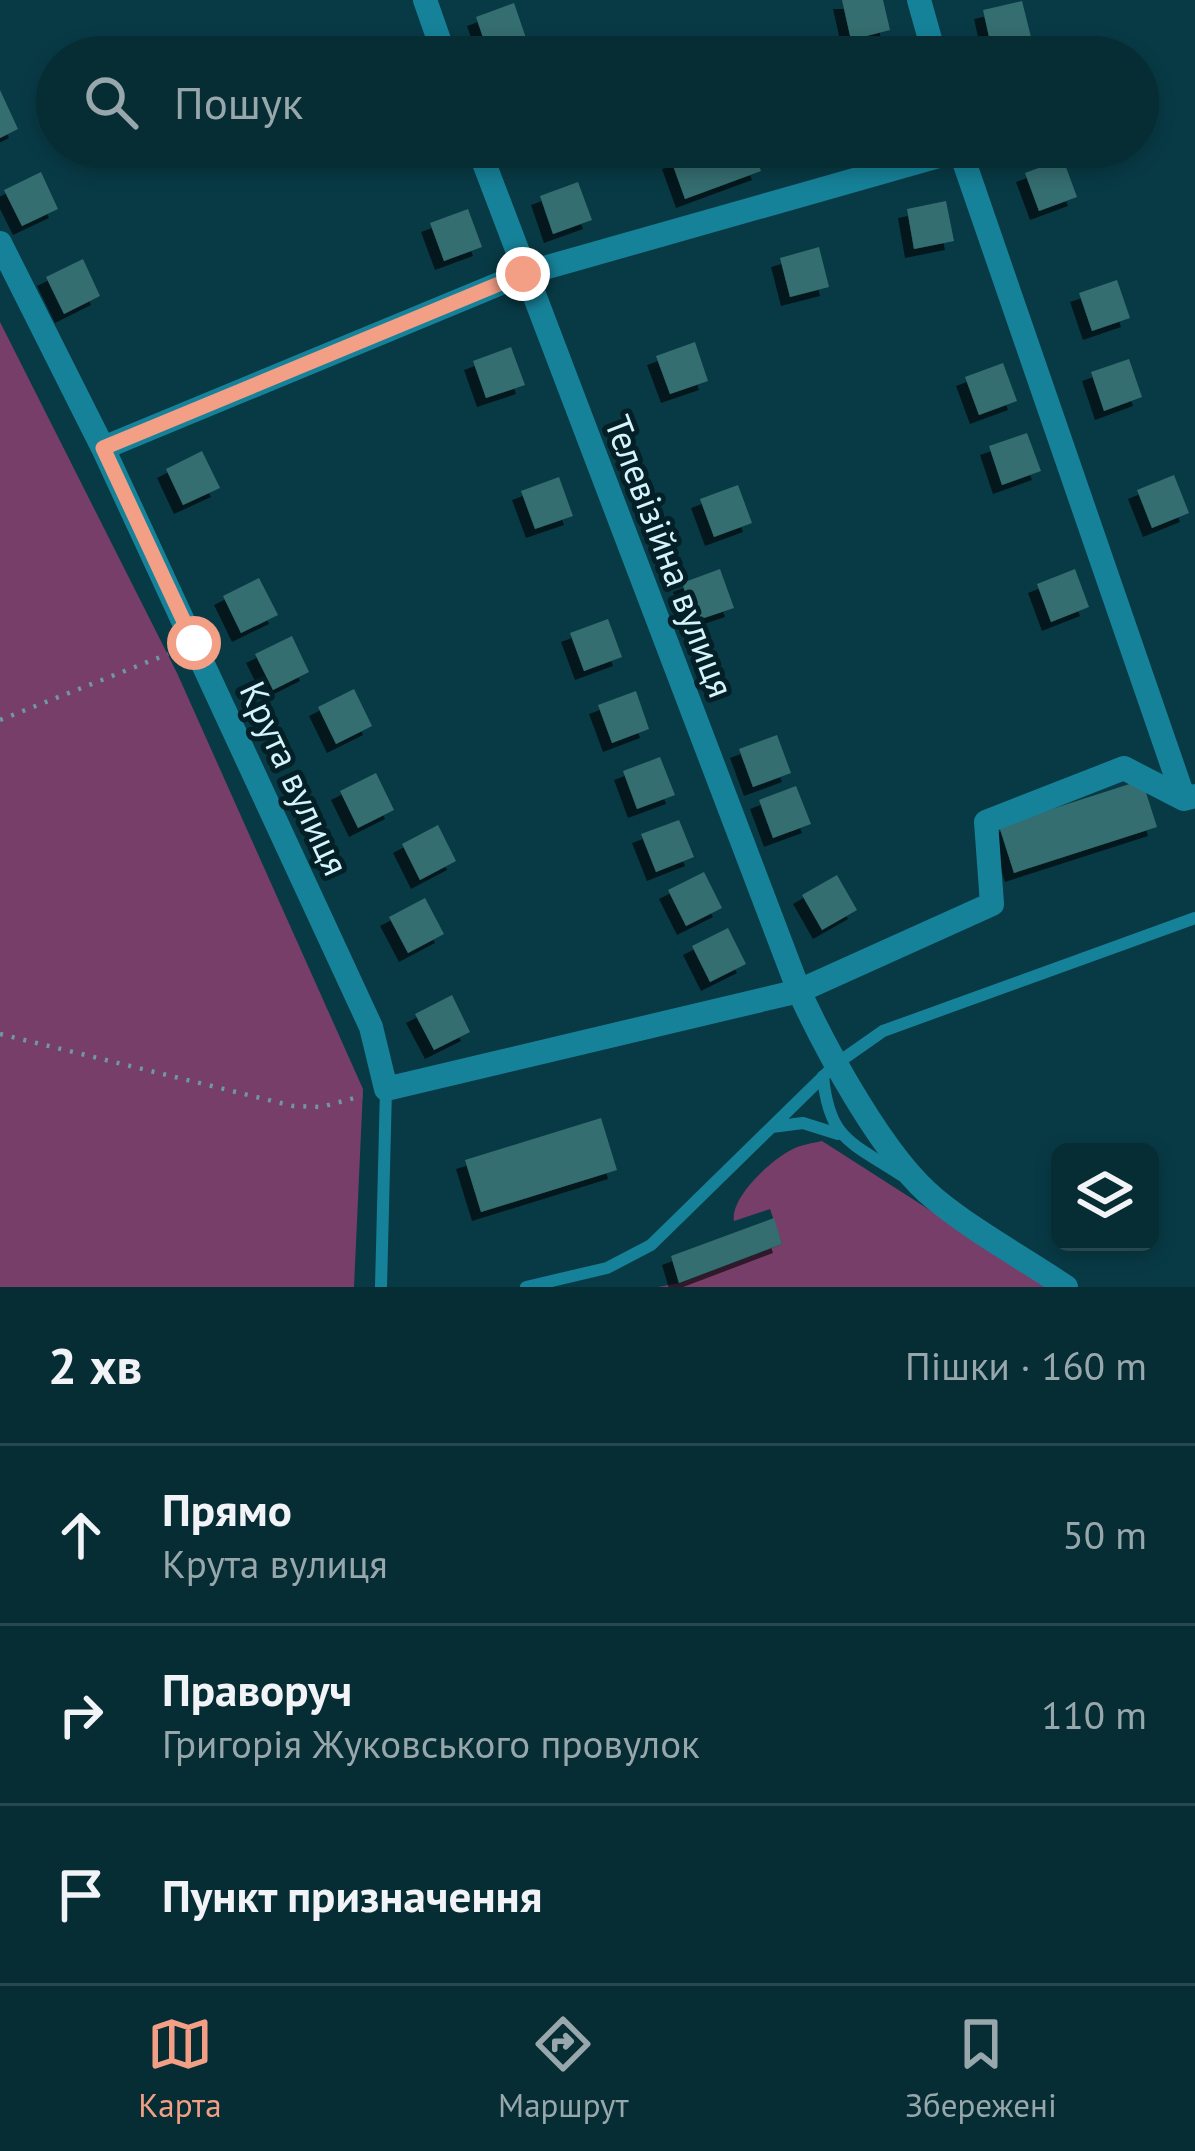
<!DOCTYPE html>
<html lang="uk">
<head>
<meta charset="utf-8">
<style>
	:root { --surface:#062c34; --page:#143840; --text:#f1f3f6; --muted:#98a7ac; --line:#27484f; --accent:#f39f86 }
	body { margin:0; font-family:"PT Sans",sans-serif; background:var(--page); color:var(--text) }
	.controls { position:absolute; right:36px; bottom:36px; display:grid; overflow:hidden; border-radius:18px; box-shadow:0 6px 18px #0003 }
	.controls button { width:108px; height:108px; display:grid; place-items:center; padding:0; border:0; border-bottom:3px solid var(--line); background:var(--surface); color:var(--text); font:60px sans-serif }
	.stop { position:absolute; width:36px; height:36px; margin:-27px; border:9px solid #f39f86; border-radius:50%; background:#fff }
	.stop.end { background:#f39f86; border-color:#fff; box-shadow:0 3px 12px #0008 }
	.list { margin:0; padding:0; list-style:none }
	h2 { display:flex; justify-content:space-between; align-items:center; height:156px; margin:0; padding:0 48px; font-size:51px }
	h2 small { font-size:39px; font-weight:400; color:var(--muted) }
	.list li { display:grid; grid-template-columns:78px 1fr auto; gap:36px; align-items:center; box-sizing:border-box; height:180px; padding:0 48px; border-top:3px solid var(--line) }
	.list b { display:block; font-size:45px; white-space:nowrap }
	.list p { margin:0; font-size:39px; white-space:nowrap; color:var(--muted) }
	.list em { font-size:39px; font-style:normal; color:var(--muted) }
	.icon { flex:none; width:66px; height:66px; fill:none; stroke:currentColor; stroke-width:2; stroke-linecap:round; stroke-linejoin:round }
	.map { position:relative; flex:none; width:1195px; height:1287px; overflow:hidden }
	.search { position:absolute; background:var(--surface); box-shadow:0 6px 18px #0003; left:36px; right:36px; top:36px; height:132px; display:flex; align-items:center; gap:30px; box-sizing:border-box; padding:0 42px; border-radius:66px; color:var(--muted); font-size:45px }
	.sheet { height:696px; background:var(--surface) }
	nav { display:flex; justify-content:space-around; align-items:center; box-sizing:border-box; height:168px; border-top:3px solid var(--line); background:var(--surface); font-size:33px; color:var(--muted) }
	nav a { display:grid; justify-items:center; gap:6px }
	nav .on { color:var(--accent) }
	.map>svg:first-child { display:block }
	.green { fill:#783e6a }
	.building { fill:#346e6f; filter:url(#shadow) }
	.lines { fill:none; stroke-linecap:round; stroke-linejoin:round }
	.path { stroke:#6f98a2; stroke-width:4.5; stroke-dasharray:3 9; stroke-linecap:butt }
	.lane { stroke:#168299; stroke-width:12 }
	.street { stroke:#168299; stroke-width:24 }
	.route { stroke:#f39f86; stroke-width:15 }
	.labels { text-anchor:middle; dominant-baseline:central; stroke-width:10; stroke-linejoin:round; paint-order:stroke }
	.street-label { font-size:36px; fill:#d4f3fc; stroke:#041f26 }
</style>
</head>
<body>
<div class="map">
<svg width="1195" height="1287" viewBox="0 0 1195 1287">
	<defs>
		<filter id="shadow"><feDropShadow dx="-9" dy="9" stdDeviation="0" flood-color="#0009"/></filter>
	</defs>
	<rect width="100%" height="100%" fill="#083a45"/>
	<!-- green -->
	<path class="green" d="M0,322L177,673L363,1089L354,1287H0Z
		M822,1141L1050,1287H658L680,1283L782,1244L770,1209L734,1221C730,1197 772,1159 793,1149C801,1145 813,1143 822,1141Z"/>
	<!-- building -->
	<path class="building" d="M842,0H883L890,30L851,40Z
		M1022,1L1032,41L992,50L983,10Z
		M514,3L527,41L489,55L476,17Z
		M0,90L18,129L0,138Z
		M708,147H752L761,171L685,199L671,160Z
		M1063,159L1077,197L1039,211L1025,173Z
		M41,172L58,209L22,226L4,190Z
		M578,182L592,220L553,234L540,196Z
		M946,201L954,241L914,249L907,209Z
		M468,209L482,247L444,261L430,223Z
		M819,247L829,287L790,297L780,258Z
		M83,259L100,296L64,314L46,277Z
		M1117,280L1130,318L1092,331L1079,293Z
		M695,342L708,381L670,394L656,356Z
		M511,347L525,385L486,398L473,361Z
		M1129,359L1142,397L1104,411L1091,372Z
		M1003,363L1017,401L979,415L965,377Z
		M1027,433L1041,471L1002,485L989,446Z
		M202,451L220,488L183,505L166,469Z
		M1174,475L1189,513L1152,528L1137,490Z
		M559,477L573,516L535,529L521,491Z
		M738,485L752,523L714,537L700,499Z
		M720,569L734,608L695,621L682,583Z
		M1075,569L1089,607L1051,622L1037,584Z
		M259,578L278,615L241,633L223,596Z
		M608,619L622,657L584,671L570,633Z
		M292,636L309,672L273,690L255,654Z
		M354,689L372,726L336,744L318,707Z
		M636,691L649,729L612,743L598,705Z
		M777,735L791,773L753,787L739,749Z
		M660,757L675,795L637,809L623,771Z
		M376,773L394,810L358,828L340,791Z
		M1142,780L1157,827L1014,873L999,826Z
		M796,786L811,824L773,838L759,800Z
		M679,820L694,857L656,872L641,834Z
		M438,825L456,861L420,880L402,844Z
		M704,872L722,908L686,926L668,890Z
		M837,875L857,910L822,930L802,895Z
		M425,898L444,934L408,953L389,917Z
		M728,928L746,964L710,982L692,946Z
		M452,995L470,1032L434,1050L415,1014Z
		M601,1118L617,1170L481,1212L465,1160Z
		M774,1218L782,1244L679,1283L671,1256Z"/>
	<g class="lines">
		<!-- path -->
		<path class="path" d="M0,720L168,654
			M0,1034L293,1106L321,1107L362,1096"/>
		<!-- lane -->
		<path class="lane" d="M823,1076C829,1140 851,1142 901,1175
			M772,1127L803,1123L838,1134
			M381,1287L386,1089
			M526,1287L607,1268L651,1245L836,1064L883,1031L1195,918"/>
		<!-- street -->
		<path class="street" d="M425,0L445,57
			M919,0L935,57
			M478,147L799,991C826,1050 885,1159 935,1199C975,1232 1023,1258 1066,1287
			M959,147L1184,799
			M0,243L103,448L371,1027L386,1089L799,991L992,904L986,822L1124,768L1184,799L1195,796
			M103,448L523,274L960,150"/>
	</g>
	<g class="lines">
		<!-- route -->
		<path class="route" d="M194,643L103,448L523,274"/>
	</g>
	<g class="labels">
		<!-- street labels -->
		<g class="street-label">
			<text transform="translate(670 556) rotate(69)">Телевізійна вулиця</text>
			<text transform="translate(295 778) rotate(65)">Крута вулиця</text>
		</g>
	</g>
</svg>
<div class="controls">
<button><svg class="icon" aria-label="layers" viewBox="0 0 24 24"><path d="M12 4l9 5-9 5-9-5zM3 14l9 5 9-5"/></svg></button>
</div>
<div class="stop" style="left:194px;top:643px"></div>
<div class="stop end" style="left:523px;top:274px"></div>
<div class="search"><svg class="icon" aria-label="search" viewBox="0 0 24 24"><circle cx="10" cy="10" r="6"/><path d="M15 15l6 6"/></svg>Пошук</div>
</div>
<section class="sheet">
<h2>2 хв<small>Пішки · 160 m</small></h2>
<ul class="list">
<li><svg class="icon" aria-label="ahead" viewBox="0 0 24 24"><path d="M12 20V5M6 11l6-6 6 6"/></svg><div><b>Прямо</b><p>Крута вулиця</p></div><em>50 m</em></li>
<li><svg class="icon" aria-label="right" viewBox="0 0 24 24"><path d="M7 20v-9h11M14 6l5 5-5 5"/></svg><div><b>Праворуч</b><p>Григорія Жуковського провулок</p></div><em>110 m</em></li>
<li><svg class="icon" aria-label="arrive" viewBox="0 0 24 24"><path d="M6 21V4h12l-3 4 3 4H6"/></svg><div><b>Пункт призначення</b></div></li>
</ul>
</section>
<nav>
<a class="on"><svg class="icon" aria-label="map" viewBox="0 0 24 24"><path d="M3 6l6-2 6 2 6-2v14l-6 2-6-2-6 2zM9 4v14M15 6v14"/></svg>Карта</a>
<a><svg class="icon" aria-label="directions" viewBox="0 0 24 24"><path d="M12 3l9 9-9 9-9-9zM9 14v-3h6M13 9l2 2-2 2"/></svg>Маршрут</a>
<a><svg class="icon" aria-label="saved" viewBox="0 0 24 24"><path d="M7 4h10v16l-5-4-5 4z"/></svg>Збережені</a>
</nav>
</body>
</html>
